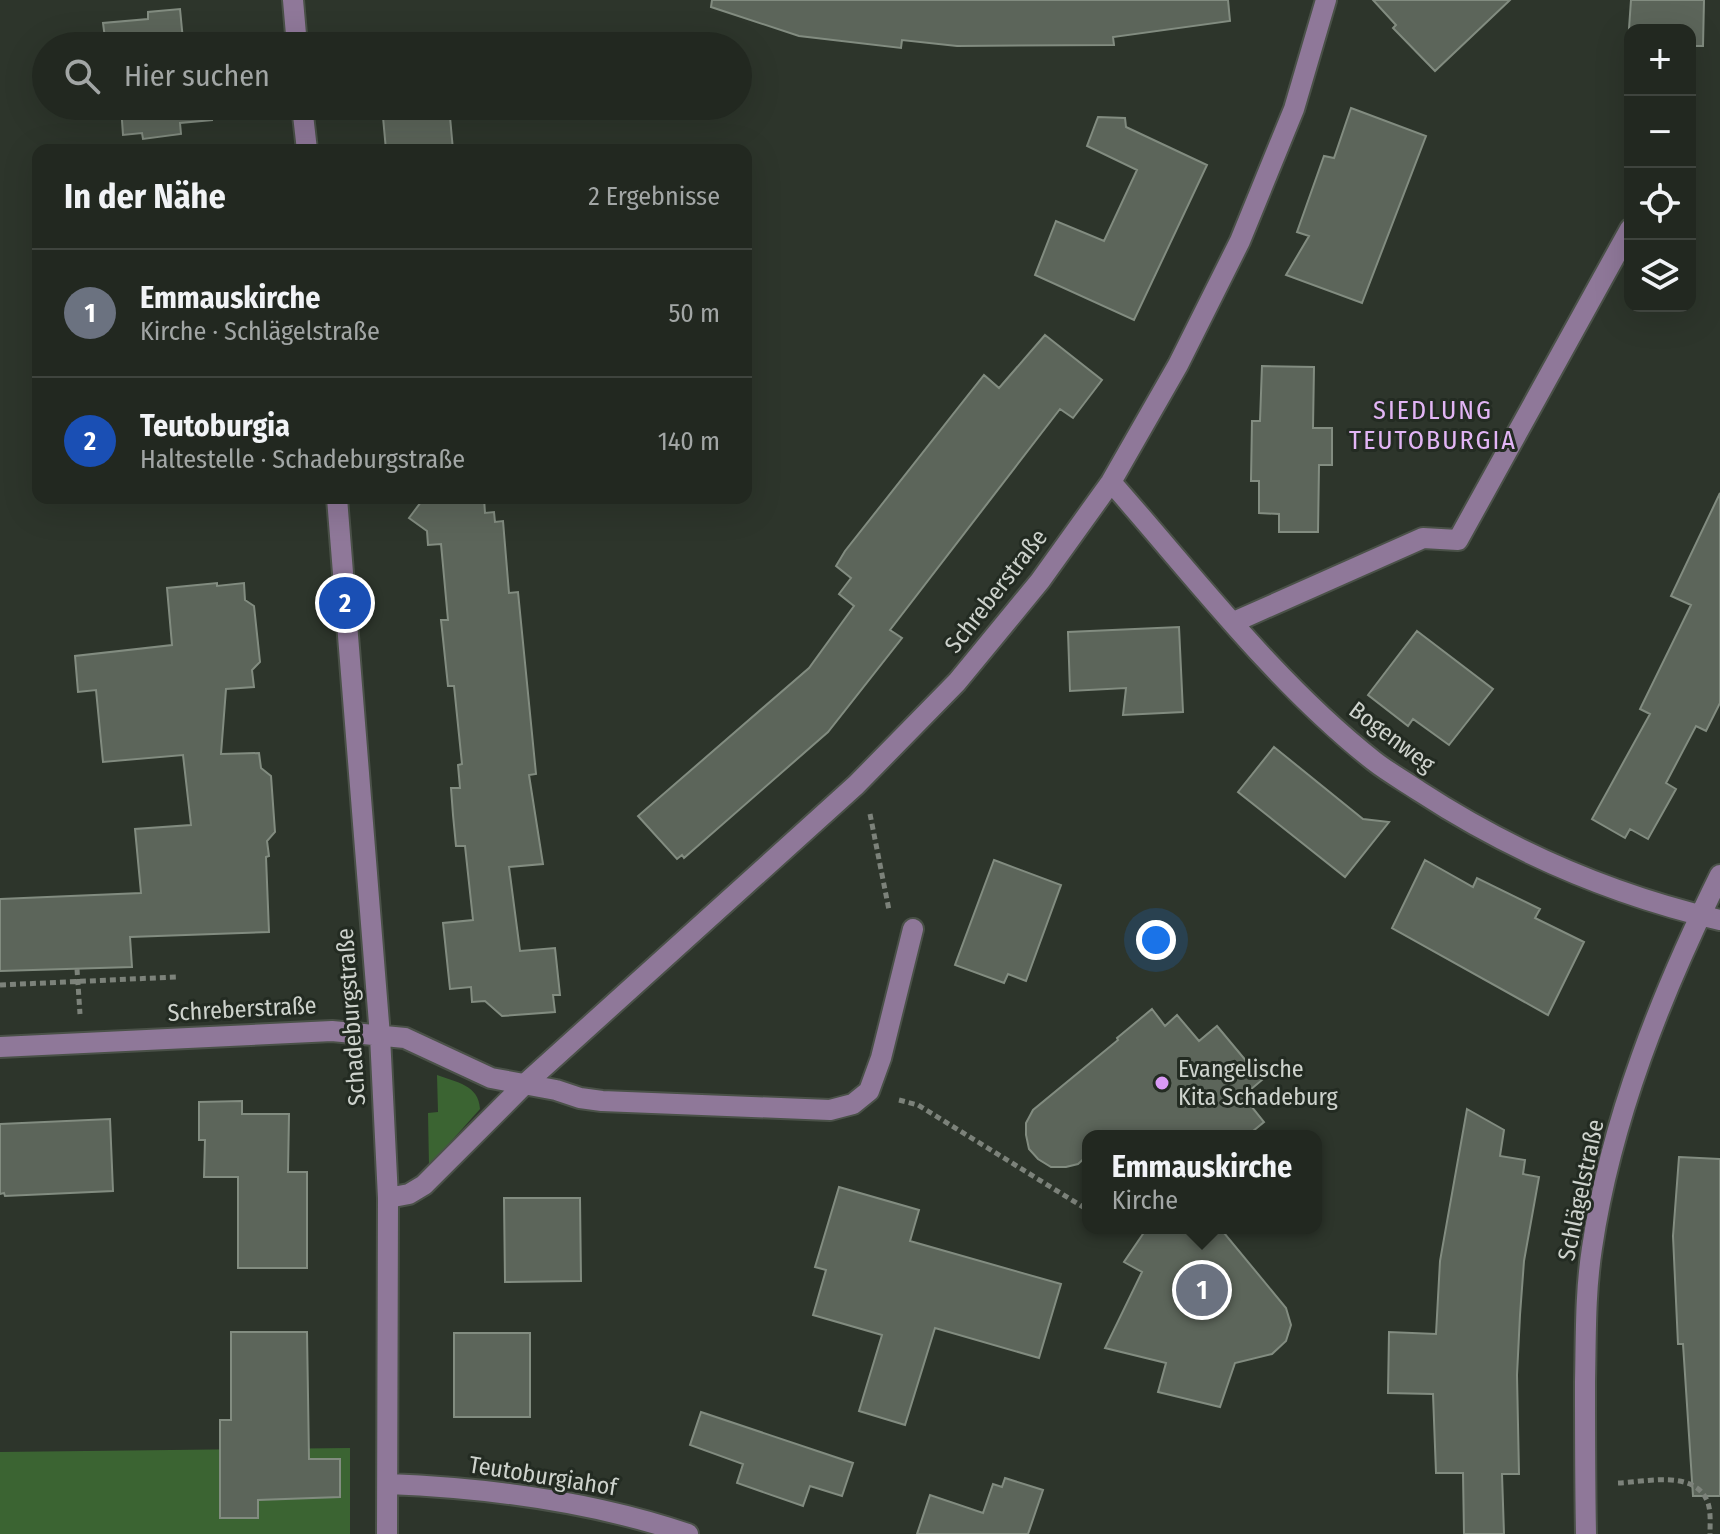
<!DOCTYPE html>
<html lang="de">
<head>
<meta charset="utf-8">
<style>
	:root { --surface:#222820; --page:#2e342d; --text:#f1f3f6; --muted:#a2a6a5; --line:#3f443e; --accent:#ea580c }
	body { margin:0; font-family:"Fira Sans Condensed",sans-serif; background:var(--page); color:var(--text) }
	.controls { position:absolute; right:24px; top:24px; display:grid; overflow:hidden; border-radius:16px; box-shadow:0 8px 32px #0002 }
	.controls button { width:72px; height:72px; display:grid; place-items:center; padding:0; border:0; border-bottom:2px solid var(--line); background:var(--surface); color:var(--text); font:40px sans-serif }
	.you { position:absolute; left:1156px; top:940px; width:28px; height:28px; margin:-20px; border:6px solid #fff; border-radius:50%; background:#1a73e8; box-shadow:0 0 0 12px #1a73e833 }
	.badge { display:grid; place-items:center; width:52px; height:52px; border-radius:50%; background:var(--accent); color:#fff; font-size:26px; font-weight:700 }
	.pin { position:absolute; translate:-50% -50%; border:4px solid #fff; box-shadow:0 2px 8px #0006 }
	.popup { position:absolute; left:1082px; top:1130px; width:240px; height:104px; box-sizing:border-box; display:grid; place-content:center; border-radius:16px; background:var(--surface); filter:drop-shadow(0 2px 6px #0005); font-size:26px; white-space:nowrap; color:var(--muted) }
	.popup b { font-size:30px; color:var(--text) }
	.popup::after { content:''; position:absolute; left:50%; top:100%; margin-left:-16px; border:16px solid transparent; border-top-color:var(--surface) }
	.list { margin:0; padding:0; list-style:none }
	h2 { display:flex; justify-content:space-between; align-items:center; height:104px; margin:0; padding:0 32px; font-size:34px }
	h2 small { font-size:26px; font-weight:400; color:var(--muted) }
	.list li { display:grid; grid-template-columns:52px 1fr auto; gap:24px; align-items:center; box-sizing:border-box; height:128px; padding:0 32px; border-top:2px solid var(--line) }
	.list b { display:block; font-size:30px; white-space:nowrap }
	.list p { margin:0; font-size:26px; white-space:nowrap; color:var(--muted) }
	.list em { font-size:26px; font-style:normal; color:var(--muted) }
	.icon { flex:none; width:44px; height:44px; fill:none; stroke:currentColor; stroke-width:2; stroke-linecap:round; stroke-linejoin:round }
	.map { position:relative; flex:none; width:1720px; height:1534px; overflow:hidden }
	.search { position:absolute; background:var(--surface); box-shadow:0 8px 32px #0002; left:32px; top:32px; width:720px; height:88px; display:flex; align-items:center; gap:20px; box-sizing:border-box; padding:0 28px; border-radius:44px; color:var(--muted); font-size:30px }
	.panel { position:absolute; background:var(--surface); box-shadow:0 8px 32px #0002; left:32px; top:144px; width:720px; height:360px; border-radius:16px }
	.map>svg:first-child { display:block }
	.green { fill:#3b6432 }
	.building { fill:#5c655a; stroke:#828c80; stroke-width:2 }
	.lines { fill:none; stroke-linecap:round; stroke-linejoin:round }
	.minor-casing { stroke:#4a5148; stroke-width:24 }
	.path { stroke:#7c827a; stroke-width:5; stroke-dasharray:6 4; stroke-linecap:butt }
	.minor { stroke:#8f7899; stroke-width:20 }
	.poi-dot { fill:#da9af6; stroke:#232b22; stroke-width:3 }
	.labels { text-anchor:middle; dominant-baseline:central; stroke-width:6; stroke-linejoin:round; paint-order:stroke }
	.street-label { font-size:24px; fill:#ced3cd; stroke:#232b22 }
	.poi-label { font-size:24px; fill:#ced3cd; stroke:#232b22; text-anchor:start }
	.neighbourhood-label { font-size:26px; letter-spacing:2px; fill:#e2b5f5; stroke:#232b22 }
</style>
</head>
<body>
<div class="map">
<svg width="1720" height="1534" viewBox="0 0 1720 1534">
	<rect width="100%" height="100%" fill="#2d352b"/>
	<!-- green -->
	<path class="green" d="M437,1075C456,1082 479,1085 480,1109L429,1166L428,1113L438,1112Z
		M350,1448V1534H0V1452Z"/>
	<!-- building -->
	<path class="building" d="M712,0H1228L1230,21L1113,37L1114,45L957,46L902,40L901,48L799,36L711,7Z
		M1373,0H1510L1435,71L1393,28L1396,25Z
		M1631,0H1704L1703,46H1690V30H1630L1628,43Z
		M180,9L183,40L204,38L205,46H106L103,23L148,19V12Z
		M121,106H211L212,120L180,123L181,134L143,139L142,133L123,135Z
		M382,106H449L453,150H386Z
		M1351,108L1426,136L1362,303L1286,275L1309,236L1297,232L1324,156L1334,158Z
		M1098,117L1125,118L1126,127L1207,165L1134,320L1035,275L1056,221L1104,241L1137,170L1087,146Z
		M1045,335L1102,380L1073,418L1060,409L890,630L902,638L828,732L684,858L682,855L677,859L638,816L809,668L854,606L839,594L851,578L836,566L845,551L984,375L999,388Z
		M1262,366L1314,367L1313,428H1332V465H1319L1318,532H1279V514L1259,513V481H1251L1252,421H1260Z
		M1720,493V703L1706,731L1696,726L1666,783L1676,789L1648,839L1630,829L1625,838L1592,819L1650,714L1640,709L1691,605L1671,596Z
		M424,498H484L485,513L494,512L495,522L503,521L509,593L518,592L536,774L529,775L543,864L509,867L520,951L555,948L560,995H553L555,1012L502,1016L485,1001L472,1002L471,987L450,989L443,923L473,920L465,846H456L453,815L451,788H460L458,765L462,764L454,686H448L441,620H448L441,544L428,545L427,531L409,518Z
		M217,583V586L244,583L245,600L254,606L260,662L252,670L254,687L226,689L221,754L259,753L261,768L271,776L275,832L267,841L269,856L266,857L269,932L130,937L132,967L0,971V899L141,893L135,829L191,825L183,755L103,762L96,690L78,692L75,656L172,645L167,588Z
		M1179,627L1183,712L1123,715L1126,688L1070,691L1068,632Z
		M1417,631L1493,689L1449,745L1413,719L1408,726L1368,695Z
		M1274,747L1363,819L1389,822L1345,877L1238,792Z
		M994,860L1061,885L1026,981L1008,974L1004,983L955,965Z
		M1425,860L1473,887L1477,878L1540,909L1535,918L1584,942L1548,1015L1392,928Z
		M1152,1009L1165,1026L1177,1015L1199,1041L1217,1026L1262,1080L1243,1096L1264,1122L1247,1136H1088V1155L1078,1164L1066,1167H1051L1038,1159L1029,1149L1026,1135V1123L1033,1110L1118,1040L1117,1038Z
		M242,1101V1114H289L288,1172H307V1268H238V1177H204L205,1140H199V1102Z
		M1467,1109L1504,1130L1500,1156L1525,1160L1523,1174L1539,1177L1524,1261L1520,1315L1517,1375L1519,1474H1502L1504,1534H1464L1463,1473H1436L1433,1394L1388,1393L1389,1332L1436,1334L1440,1261Z
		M110,1119L113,1191L5,1196L4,1193L0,1194V1124Z
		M1679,1157L1720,1159V1496H1693L1683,1344H1678L1673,1236Z
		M839,1187L919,1210L910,1241L1061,1284L1039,1358L935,1328L905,1425L859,1411L882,1335L813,1315L826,1270L815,1267Z
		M504,1198H580L581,1281L505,1282Z
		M1147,1228H1220L1286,1308L1291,1325L1286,1341L1272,1354L1235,1363L1220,1407L1158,1392L1166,1363L1105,1348L1142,1272L1124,1262Z
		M231,1332H307L309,1459H340V1497L258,1500V1518H220V1420H231Z
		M454,1333H530V1417H454Z
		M701,1412L853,1463L842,1496L810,1486L803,1506L737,1483L743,1464L690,1445Z
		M1005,1478L1043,1490L1028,1534H917L930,1495L983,1513L993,1484L1002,1487Z"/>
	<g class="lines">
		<!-- minor casing -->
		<g class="minor-casing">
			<path id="minor" d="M293,0L297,46
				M302,106L307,150
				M1111,482C1194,576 1275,683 1374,761C1388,772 1404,781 1419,791C1511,851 1613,895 1720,920
				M337,498L380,1036L388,1198L387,1534
				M1234,622L1423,538L1458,540L1630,229
				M0,1047L332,1031L405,1038L491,1078L556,1090L580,1098L602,1101L830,1110L853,1104L869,1091L881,1058L913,929
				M388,1198L409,1194L424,1185L525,1084L856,785L957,682L1040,581L1111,482L1178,365L1240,241L1294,109L1326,0
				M388,1484C490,1488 591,1501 688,1534
				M1586,1534C1585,1483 1585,1433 1585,1382C1586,1337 1585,1293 1592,1248C1611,1119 1662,992 1720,875"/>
		</g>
		<!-- path -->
		<path class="path" d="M870,814L889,910
			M77,969L80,1014
			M0,985L176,977
			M899,1100L918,1105L1088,1210
			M1618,1483C1646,1482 1696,1469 1708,1503C1711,1512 1710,1524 1710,1534"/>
		<!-- minor -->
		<use href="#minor" class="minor"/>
	</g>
	<!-- markers -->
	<circle class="poi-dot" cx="1162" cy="1083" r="8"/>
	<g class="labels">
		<!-- street labels -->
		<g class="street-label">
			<text transform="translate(996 591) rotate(-52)">Schreberstraße</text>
			<text transform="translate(1392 737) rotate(37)">Bogenweg</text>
			<text transform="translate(242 1009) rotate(-3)">Schreberstraße</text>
			<text transform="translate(351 1017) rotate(-94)">Schadeburgstraße</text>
			<text transform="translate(1581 1190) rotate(-78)">Schlägelstraße</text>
			<text transform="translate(543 1476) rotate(9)">Teutoburgiahof</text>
		</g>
		<!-- poi labels -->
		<g class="poi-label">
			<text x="1178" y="1069">Evangelische<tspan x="1178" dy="28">Kita Schadeburg</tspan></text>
		</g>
		<!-- neighbourhood labels -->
		<g class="neighbourhood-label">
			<text x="1433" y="410">SIEDLUNG<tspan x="1433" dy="30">TEUTOBURGIA</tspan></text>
		</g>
	</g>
</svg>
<div class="controls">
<button>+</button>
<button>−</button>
<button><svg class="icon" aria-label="locate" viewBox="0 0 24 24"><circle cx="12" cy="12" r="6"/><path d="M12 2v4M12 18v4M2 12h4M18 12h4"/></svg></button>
<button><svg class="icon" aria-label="layers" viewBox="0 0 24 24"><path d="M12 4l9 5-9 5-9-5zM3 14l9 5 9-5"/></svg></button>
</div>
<div class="you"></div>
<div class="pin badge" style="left:1202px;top:1290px;background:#6b7280">1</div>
<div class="popup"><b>Emmauskirche</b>Kirche</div>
<div class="pin badge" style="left:345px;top:603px;background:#1a4fb4">2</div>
<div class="search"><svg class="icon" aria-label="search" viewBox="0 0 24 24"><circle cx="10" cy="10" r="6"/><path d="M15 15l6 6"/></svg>Hier suchen</div>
<section class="panel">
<h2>In der Nähe<small>2 Ergebnisse</small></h2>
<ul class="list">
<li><span class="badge" style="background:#6b7280">1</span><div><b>Emmauskirche</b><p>Kirche · Schlägelstraße</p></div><em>50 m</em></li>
<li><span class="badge" style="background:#1a4fb4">2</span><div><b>Teutoburgia</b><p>Haltestelle · Schadeburgstraße</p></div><em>140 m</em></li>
</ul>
</section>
</div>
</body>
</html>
